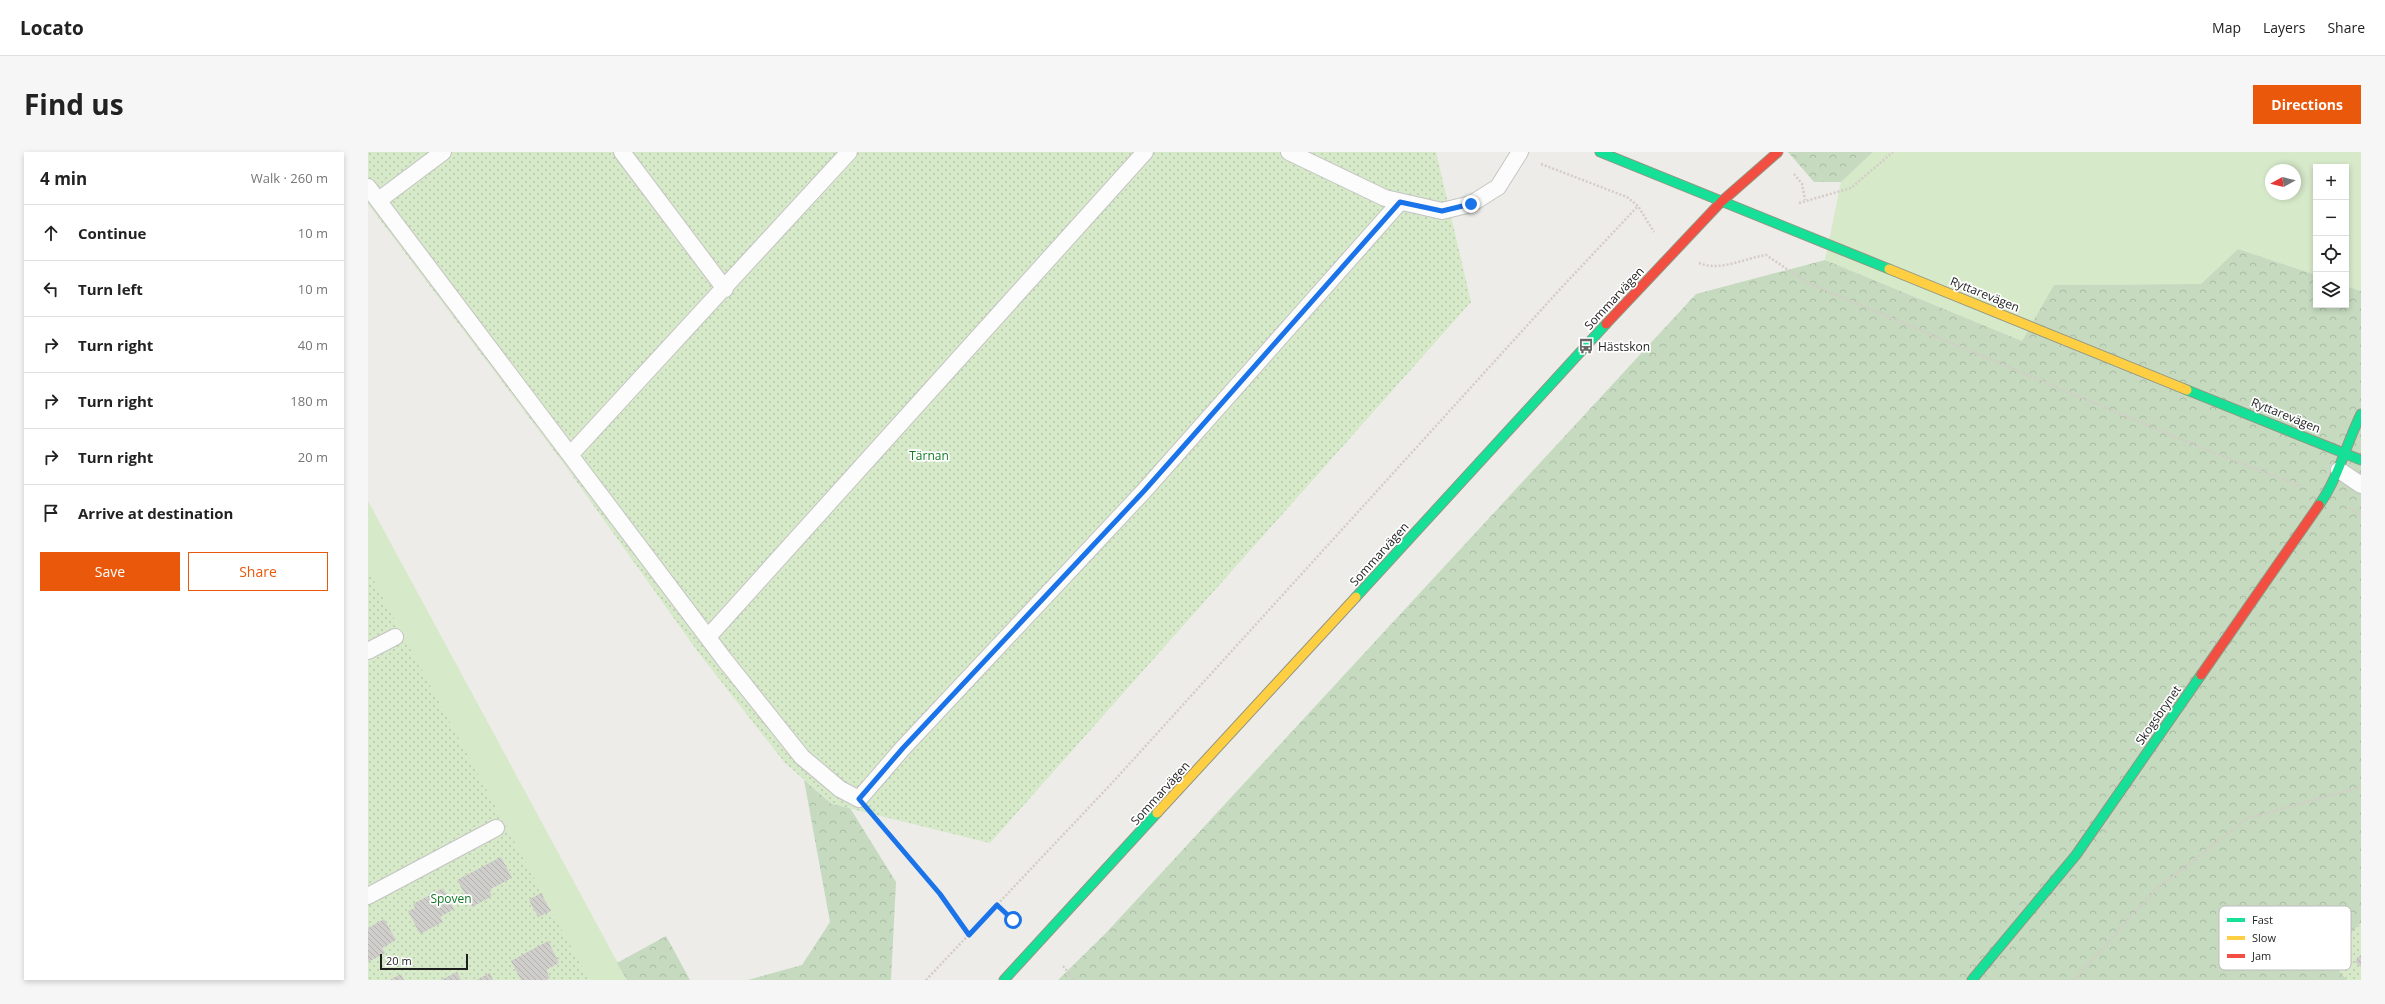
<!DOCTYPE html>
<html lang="en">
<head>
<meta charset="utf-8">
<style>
	:root { --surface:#fff; --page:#f6f6f6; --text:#222; --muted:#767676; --line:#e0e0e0; --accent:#ea580c }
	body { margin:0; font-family:"Open Sans",sans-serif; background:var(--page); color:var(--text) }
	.controls { position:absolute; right:12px; top:12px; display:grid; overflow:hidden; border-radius:0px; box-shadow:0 2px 6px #0003 }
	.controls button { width:36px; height:36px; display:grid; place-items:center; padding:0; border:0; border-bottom:1px solid var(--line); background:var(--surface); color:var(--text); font:20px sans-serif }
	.compass { position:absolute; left:1897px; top:12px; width:36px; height:36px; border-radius:50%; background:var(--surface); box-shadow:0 2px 6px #0003; rotate:262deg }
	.scale { position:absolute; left:12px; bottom:10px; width:88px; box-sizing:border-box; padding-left:4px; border:2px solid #1f1f1f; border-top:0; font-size:11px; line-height:14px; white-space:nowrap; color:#1f1f1f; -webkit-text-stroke:3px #fff; paint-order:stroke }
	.stop { position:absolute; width:12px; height:12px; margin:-9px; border:3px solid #1a73e8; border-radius:50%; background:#fff }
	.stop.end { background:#1a73e8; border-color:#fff; box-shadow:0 1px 4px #0008 }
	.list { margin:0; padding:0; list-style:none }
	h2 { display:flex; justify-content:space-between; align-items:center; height:52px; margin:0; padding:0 16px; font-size:17px }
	h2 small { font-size:13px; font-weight:400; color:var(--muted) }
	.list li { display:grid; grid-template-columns:26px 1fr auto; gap:12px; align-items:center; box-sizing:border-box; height:56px; padding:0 16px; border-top:1px solid var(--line) }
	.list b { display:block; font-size:15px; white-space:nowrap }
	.list em { font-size:13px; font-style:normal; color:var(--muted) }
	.actions { display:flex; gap:8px; padding:12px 16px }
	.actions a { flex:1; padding:9px 0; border:1px solid var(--accent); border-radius:0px; text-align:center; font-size:14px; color:var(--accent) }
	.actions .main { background:var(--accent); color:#fff }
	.icon { flex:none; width:22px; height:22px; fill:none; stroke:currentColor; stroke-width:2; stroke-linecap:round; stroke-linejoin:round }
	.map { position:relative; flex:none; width:1993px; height:828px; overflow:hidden; border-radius:0px }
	header { display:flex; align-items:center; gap:24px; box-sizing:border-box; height:56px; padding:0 20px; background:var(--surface); border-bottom:1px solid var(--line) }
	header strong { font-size:19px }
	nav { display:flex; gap:22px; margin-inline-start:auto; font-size:14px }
	.intro { display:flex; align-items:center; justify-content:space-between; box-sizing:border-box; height:96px; padding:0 24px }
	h1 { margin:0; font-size:28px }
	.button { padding:10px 18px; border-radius:0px; background:var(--accent); color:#fff; font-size:14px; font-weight:700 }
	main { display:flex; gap:24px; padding:0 24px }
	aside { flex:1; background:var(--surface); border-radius:0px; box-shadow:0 2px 6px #0003 }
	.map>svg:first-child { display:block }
	.grass { fill:#d6e9c9; fill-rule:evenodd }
	.forest { fill:url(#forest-crowns) }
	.garden { fill:url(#garden-dots) }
	.building { fill:url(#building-back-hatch) }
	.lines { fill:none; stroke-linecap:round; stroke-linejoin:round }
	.lane-casing { stroke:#c4c4c2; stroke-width:18 }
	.fast-casing { stroke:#929681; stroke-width:11 }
	.slow-casing { stroke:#929681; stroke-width:11 }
	.jam-casing { stroke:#929681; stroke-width:11 }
	.path { stroke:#d6cbc8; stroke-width:2.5; stroke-dasharray:2 2; stroke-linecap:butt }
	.lane { stroke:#fcfcfc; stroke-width:16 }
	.fast { stroke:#16e098; stroke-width:9 }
	.slow { stroke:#ffcf43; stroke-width:9 }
	.jam { stroke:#f24e42; stroke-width:9 }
	.route { stroke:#1a73e8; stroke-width:5 }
	.labels { text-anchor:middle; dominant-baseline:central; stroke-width:3.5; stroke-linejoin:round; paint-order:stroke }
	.street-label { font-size:12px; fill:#1f1f1f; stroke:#fff }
	.poi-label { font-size:12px; fill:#1f1f1f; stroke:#fff; text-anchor:start }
	.park-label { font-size:12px; fill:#127826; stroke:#fff }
	.key { fill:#fff; stroke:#bcbcbc; stroke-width:1 }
	.key-label { font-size:11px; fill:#1f1f1f }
</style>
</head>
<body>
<header>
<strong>Locato</strong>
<nav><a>Map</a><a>Layers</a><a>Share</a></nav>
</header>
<div class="intro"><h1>Find us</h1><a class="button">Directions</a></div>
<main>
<aside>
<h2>4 min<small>Walk · 260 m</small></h2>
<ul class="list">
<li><svg class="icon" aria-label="ahead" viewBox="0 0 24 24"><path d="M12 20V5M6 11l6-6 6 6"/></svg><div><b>Continue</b></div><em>10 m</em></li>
<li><svg class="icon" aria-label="left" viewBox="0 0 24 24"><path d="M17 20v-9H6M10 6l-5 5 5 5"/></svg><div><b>Turn left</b></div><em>10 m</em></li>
<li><svg class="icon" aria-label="right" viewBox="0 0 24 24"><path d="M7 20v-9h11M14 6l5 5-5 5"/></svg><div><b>Turn right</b></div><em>40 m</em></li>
<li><svg class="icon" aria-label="right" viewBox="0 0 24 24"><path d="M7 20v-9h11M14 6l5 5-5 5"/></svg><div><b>Turn right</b></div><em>180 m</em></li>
<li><svg class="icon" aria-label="right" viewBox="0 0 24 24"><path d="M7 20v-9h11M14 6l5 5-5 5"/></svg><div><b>Turn right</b></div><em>20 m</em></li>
<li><svg class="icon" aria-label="arrive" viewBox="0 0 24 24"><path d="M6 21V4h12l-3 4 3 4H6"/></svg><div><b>Arrive at destination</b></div></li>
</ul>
<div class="actions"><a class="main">Save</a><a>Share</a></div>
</aside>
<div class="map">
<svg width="1993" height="828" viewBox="0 0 1993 828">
	<defs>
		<pattern id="forest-crowns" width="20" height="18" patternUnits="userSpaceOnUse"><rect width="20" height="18" fill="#c5dabf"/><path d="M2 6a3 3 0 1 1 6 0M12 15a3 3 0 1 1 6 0" fill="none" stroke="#a9bba4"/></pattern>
		<pattern id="garden-dots" width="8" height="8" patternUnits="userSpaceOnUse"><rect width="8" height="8" fill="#d6e9c9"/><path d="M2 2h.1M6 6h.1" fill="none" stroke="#b7c7ac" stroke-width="1.8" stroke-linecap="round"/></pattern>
		<pattern id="building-back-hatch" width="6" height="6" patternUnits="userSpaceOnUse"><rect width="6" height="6" fill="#d0cecb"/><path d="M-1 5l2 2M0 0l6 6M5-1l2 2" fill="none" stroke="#b2b0ae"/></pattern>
	</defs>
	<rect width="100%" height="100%" fill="#edece8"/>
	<!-- grass -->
	<path class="grass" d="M1505,0H1993V139L1978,134V15H1948V123L1870,97L1833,132L1687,133L1654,189L1457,108L1473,30ZM1903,18H1927V42H1903Z
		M0,349L259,828H221L0,418Z"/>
	<!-- forest -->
	<path class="forest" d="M1420,0H1505L1473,30H1446Z
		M1870,97L1948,123V153H1978V134L1993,139V771L1960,805L1979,828H690L737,782L1328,142L1457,108L1654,189L1686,133L1833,132Z
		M436,628L464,652L482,656L528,730L523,828H380L434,813L462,770Z
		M298,784L322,828H259L249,811Z"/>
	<!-- garden -->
	<path class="garden" d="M0,0H1068L1103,150L622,691L464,652L417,611L330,500L196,312L0,52Z
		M0,418L221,828H0Z
		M1993,771V828H1979L1960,805Z"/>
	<!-- building -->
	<path class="building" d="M133,705L144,726L121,738L124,744L104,755L89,728Z
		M75,736L86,757L72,765L75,770L52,782L40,759L47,756L45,752Z
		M173,741L183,759L170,765L161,748Z
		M16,767L28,788L14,796L17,801L0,810V776Z
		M180,789L191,811L178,818L182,826L178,828H153L143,809Z
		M1993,802V815L1987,810Z
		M89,820L93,828H73Z
		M122,821L125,828H108Z
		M33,822L36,828H22Z"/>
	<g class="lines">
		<!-- lane casing -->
		<g class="lane-casing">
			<path id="lane" d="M254,0L357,137
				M921,0L1017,46L1074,59L1103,52L1130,35L1152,0
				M0,35L356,507L434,605L472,637L491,647L535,596L776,339L1032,50
				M11,48L75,0
				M202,303L481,0
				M1971,318L1993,333
				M340,485L777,0
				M0,499L27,485
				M0,744L128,676"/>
		</g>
		<!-- fast casing -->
		<g class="fast-casing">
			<path id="fast" d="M1232,0L1521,117
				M1819,238L1993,308
				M1951,353C1971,325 1978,292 1993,262
				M988,445L1238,172
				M636,828L789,661
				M1604,828L1708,703L1833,523"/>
		</g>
		<!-- slow casing -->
		<g class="slow-casing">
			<path id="slow" d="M1521,117L1819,238
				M789,661L988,445"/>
		</g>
		<!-- jam casing -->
		<g class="jam-casing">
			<path id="jam" d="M1238,172L1353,50L1410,0
				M1833,523L1951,353"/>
		</g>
		<!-- path -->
		<path class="path" d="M1173,12L1259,45L1270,54L1286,80
			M1426,22L1434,32L1437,48
			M1431,51L1483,36L1525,0
			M1331,111C1352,120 1377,106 1398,103L1440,131L1834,296L1933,334
			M1981,356L1993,363
			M505,665L572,742L601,783
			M629,753L645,768
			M695,814L707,828
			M558,828L744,631L1194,135L1270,54
			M1706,828L1787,738L1880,666L1993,635"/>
		<!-- lane -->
		<use href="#lane" class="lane"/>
		<!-- fast -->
		<use href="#fast" class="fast"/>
		<!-- slow -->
		<use href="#slow" class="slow"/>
		<!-- jam -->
		<use href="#jam" class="jam"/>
	</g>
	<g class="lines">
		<!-- route -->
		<path class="route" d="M645,768L629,753L601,783L572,742L491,647L535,596L776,339L1032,50L1074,59L1103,52"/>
	</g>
	<!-- icons -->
	<defs>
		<g id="bus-bare" transform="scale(1.2)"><path d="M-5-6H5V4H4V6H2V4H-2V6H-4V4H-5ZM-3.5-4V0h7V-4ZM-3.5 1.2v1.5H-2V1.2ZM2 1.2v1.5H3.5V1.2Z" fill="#676765" stroke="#fff" stroke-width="2.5" paint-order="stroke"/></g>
	</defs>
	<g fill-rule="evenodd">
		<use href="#bus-bare" x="1218" y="194"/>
	</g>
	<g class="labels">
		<!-- street labels -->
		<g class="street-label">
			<text transform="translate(1617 142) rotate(22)">Ryttarevägen</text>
			<text transform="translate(1246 146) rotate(-47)">Sommarvägen</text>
			<text transform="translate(1918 263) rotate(22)">Ryttarevägen</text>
			<text transform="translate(1011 402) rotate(-48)">Sommarvägen</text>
			<text transform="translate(1790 563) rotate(-55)">Skogsbrynet</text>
			<text transform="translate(792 641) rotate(-48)">Sommarvägen</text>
		</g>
		<!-- poi labels -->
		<g class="poi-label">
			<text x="1230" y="194">Hästskon</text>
		</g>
		<!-- park labels -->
		<g class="park-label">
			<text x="561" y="303">Tärnan</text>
			<text x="83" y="746">Spoven</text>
		</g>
	</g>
	<!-- legend -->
	<rect x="1851" y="754" width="132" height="64" rx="6" class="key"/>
	<rect x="1859" y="766" width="18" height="4" fill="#16e098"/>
	<rect x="1859" y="784" width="18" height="4" fill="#ffcf43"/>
	<rect x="1859" y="802" width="18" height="4" fill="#f24e42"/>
	<g class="key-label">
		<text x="1884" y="772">Fast</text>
		<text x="1884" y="790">Slow</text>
		<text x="1884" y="808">Jam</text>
	</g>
</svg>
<div class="controls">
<button>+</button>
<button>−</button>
<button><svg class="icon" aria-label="locate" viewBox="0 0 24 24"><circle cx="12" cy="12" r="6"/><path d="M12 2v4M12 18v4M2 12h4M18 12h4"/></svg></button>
<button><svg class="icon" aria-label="layers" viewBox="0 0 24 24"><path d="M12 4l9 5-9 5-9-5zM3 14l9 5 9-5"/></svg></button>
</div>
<svg class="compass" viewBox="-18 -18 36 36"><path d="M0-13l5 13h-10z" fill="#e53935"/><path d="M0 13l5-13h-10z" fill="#767676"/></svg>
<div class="scale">20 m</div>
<div class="stop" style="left:645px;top:768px"></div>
<div class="stop end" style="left:1103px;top:52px"></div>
</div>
</main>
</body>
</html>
